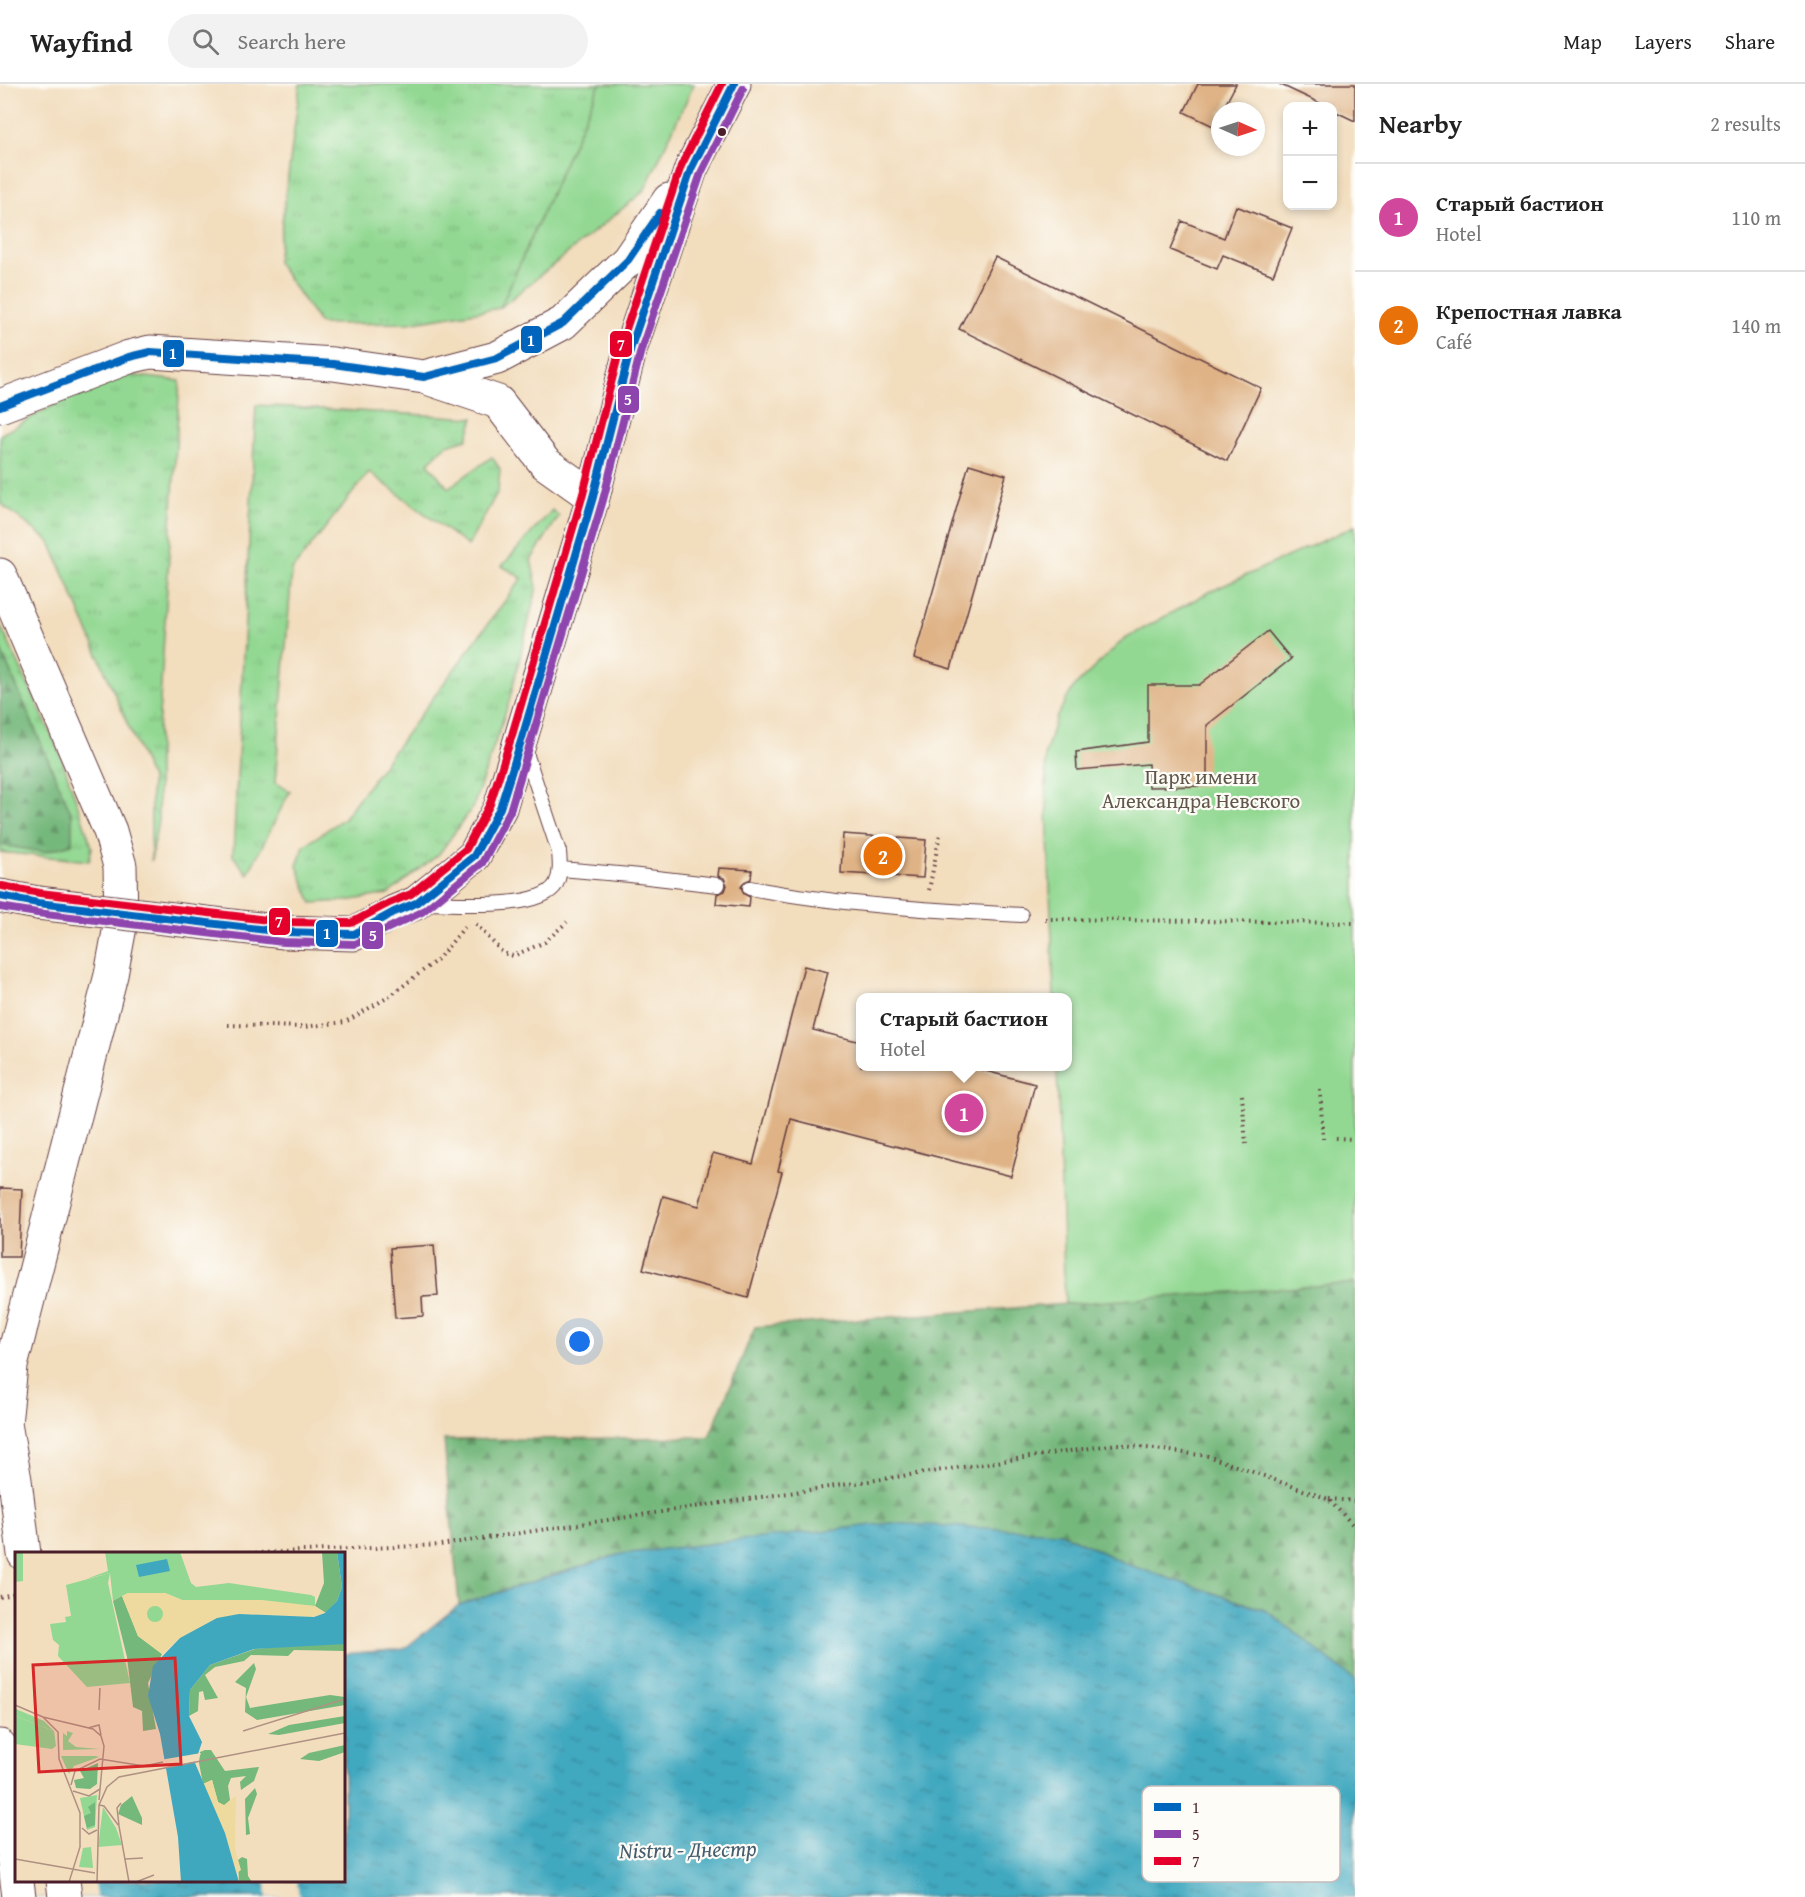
<!DOCTYPE html>
<html lang="en">
<head>
<meta charset="utf-8">
<style>
	:root { --surface:#fff; --page:#f2f2f2; --text:#222; --muted:#767676; --line:#e0e0e0; --accent:#0f766e }
	body { margin:0; font-family:"Gentium Book Plus",serif; background:var(--page); color:var(--text) }
	.controls { position:absolute; right:18px; top:18px; display:grid; overflow:hidden; border-radius:12px; box-shadow:0 3px 9px #0003 }
	.controls button { width:54px; height:54px; display:grid; place-items:center; padding:0; border:0; border-bottom:2px solid var(--line); background:var(--surface); color:var(--text); font:30px sans-serif }
	.compass { position:absolute; left:1211px; top:18px; width:54px; height:54px; border-radius:50%; background:var(--surface); box-shadow:0 3px 9px #0003; rotate:93deg }
	.you { position:absolute; left:580px; top:1258px; width:21px; height:21px; margin:-15px; border:4px solid #fff; border-radius:50%; background:#1a73e8; box-shadow:0 0 0 9px #1a73e833 }
	.badge { display:grid; place-items:center; width:39px; height:39px; border-radius:50%; background:var(--accent); color:#fff; font-size:20px; font-weight:700 }
	.pin { position:absolute; translate:-50% -50%; border:3px solid #fff; box-shadow:0 2px 6px #0006 }
	.popup { position:absolute; left:856px; top:909px; width:216px; height:78px; box-sizing:border-box; display:grid; place-content:center; border-radius:12px; background:var(--surface); filter:drop-shadow(0 2px 4px #0005); font-size:20px; white-space:nowrap; color:var(--muted) }
	.popup b { font-size:22px; color:var(--text) }
	.popup::after { content:''; position:absolute; left:50%; top:100%; margin-left:-12px; border:12px solid transparent; border-top-color:var(--surface) }
	.list { margin:0; padding:0; list-style:none }
	h2 { display:flex; justify-content:space-between; align-items:center; height:78px; margin:0; padding:0 24px; font-size:26px }
	h2 small { font-size:20px; font-weight:400; color:var(--muted) }
	.list li { display:grid; grid-template-columns:39px 1fr auto; gap:18px; align-items:center; box-sizing:border-box; height:108px; padding:0 24px; border-top:2px solid var(--line) }
	.list b { display:block; font-size:22px; white-space:nowrap }
	.list p { margin:0; font-size:20px; white-space:nowrap; color:var(--muted) }
	.list em { font-size:20px; font-style:normal; color:var(--muted) }
	.icon { flex:none; width:33px; height:33px; fill:none; stroke:currentColor; stroke-width:2; stroke-linecap:round; stroke-linejoin:round }
	.map { position:relative; flex:none; width:1355px; height:1813px; overflow:hidden }
	header { display:flex; align-items:center; gap:36px; box-sizing:border-box; height:84px; padding:0 30px; background:var(--surface); border-bottom:2px solid var(--line) }
	header strong { font-size:28px }
	nav { display:flex; gap:33px; margin-inline-start:auto; font-size:21px }
	.search { width:420px; height:54px; background:var(--page); display:flex; align-items:center; gap:15px; box-sizing:border-box; padding:0 21px; border-radius:33px; color:var(--muted); font-size:22px }
	main { display:flex }
	aside { flex:1; background:var(--surface) }
	.map>svg:first-child { display:block }
	.grass { fill:url(#grass-tufts); stroke:#6e7c5e; stroke-width:1.5 }
	.forest { fill:url(#forest-firs); stroke:#606c54; stroke-width:1.5 }
	.park { fill:#92d892; stroke:#6e7c5e; stroke-width:1.5 }
	.water { fill:url(#water-ripples); stroke:#446475; stroke-width:1.5 }
	.pier { fill:#f2ddbd }
	.building { fill:#dfb386 }
	.lines { fill:none; stroke-linecap:round; stroke-linejoin:round }
	.lane-casing { stroke:#633c41; stroke-width:16 }
	.primary-casing { stroke:#633c41; stroke-width:35 }
	.path { stroke:#633c41; stroke-width:4; stroke-dasharray:1.5 4.5; stroke-linecap:butt }
	.lane { stroke:#fff; stroke-width:14 }
	.primary { stroke:#fff; stroke-width:33 }
	.primary-bridge-casing { stroke:#633c41; stroke-width:35; stroke-linecap:butt }
	.primary-bridge { stroke:#fff; stroke-width:33 }
	.bus-1-casing { stroke:#fdfcf7; stroke-width:12 }
	.bus-2-casing { stroke:#fdfcf7; stroke-width:12 }
	.bus-3-casing { stroke:#fdfcf7; stroke-width:12 }
	.bus-1 { stroke:#0065bd; stroke-width:8 }
	.bus-2 { stroke:#8e44ad; stroke-width:8 }
	.bus-3 { stroke:#e4002b; stroke-width:8 }
	.bus-dot { fill:#4a1f2b; stroke:#fdfcf7; stroke-width:2 }
	.labels { text-anchor:middle; dominant-baseline:central; stroke-width:4.5; stroke-linejoin:round; paint-order:stroke }
	.park-label { font-size:21px; fill:#60564a; stroke:#fdfcf7 }
	.water-label { font-size:22px; font-style:italic; fill:#455d6e; stroke:#fdfcf7 }
	.inset-road { fill:none; stroke:#af9183; stroke-width:1.5 }
	.view { fill:#d62828; fill-opacity:0.15; stroke:#d62828; stroke-width:3 }
	.inset-edge { fill:none; stroke:#4a1f2b; stroke-width:3 }
	.key { fill:#fdfcf7; stroke:#c7baba; stroke-width:1.5 }
	.key-label { font-size:16px; fill:#4a1f2b }
	.line-badge { stroke:#fdfcf7; stroke-width:2 }
	.badge-label { font-size:16px; text-anchor:middle; font-weight:bold; fill:#fff }
</style>
</head>
<body>
<header>
<strong>Wayfind</strong>
<div class="search"><svg class="icon" aria-label="search" viewBox="0 0 24 24"><circle cx="10" cy="10" r="6"/><path d="M15 15l6 6"/></svg>Search here</div>
<nav><a>Map</a><a>Layers</a><a>Share</a></nav>
</header>
<main>
<div class="map">
<svg width="1355" height="1813" viewBox="0 0 1355 1813">
	<defs>
		<pattern id="grass-tufts" width="24" height="20" patternUnits="userSpaceOnUse" patternTransform="scale(1.5)"><rect width="24" height="20" fill="#92d892"/><path d="M3 7l-1-3M5 7V3M7 7l1-3M15 17l-1-3M17 17v-4M19 17l1-3" fill="none" stroke="#7fb97e"/></pattern>
		<pattern id="forest-firs" width="22" height="20" patternUnits="userSpaceOnUse" patternTransform="scale(1.5)"><rect width="22" height="20" fill="#75b87c"/><path d="M5 1l3.5 6h-7zM16 11l3.5 6h-7z" fill="#629566"/></pattern>
		<pattern id="water-ripples" width="26" height="14" patternUnits="userSpaceOnUse" patternTransform="scale(1.5)"><rect width="26" height="14" fill="#3fa8bf"/><path d="M2 4q2-2 4 0t4 0M15 11q2-2 4 0t4 0" fill="none" stroke="#37889b"/></pattern>
	</defs>
	<rect width="100%" height="100%" fill="#fdfcf7"/>
	<filter id="ink" filterUnits="userSpaceOnUse"><feTurbulence type="fractalNoise" baseFrequency=".0167" numOctaves="2"/><feDisplacementMap in="SourceGraphic" scale="12" xChannelSelector="R" yChannelSelector="G"/><feConvolveMatrix kernelMatrix="1 2 1 2 8 2 1 2 1" color-interpolation-filters="sRGB"/></filter>
	<filter id="wash" filterUnits="userSpaceOnUse"><feTurbulence type="fractalNoise" baseFrequency=".008" numOctaves="4" result="noise"/><feDisplacementMap in="SourceGraphic" scale="24" xChannelSelector="R" yChannelSelector="G"/><feGaussianBlur stdDeviation="1.35" result="paint"/><feColorMatrix in="noise" values="0 0 0 0 0 0 0 0 0 0 0 0 0 0 0 0 0 1.4 0 .05"/><feComposite in="paint" operator="in"/></filter>
	<g filter="url(#wash)">
		<rect width="100%" height="100%" fill="#f2ddbd"/>
		<!-- grass -->
		<path class="grass" d="M300,0H600L500,224L408,239L320,240L277,178Z
			M121,290L180,297L158,648V736L151,777V695L50,458L0,419V351L101,295Z
			M256,321L474,334L467,355L447,361L428,379L448,404L492,373L500,385L498,407L468,462L369,388L292,486L275,699L290,707L248,790L233,772Z
			M552,426L559,432L531,476L537,503L509,618L473,723L439,770L388,810L346,817L312,819L297,782L304,762L344,734L522,494L502,482Z
			M0,540L60,669L92,763L89,777L0,768Z"/>
		<!-- forest -->
		<path class="forest" d="M0,564L72,731V760L44,768L0,761Z
			M1355,1199V1596L1267,1527L1126,1480L1060,1448L621,1470L459,1521L444,1356L709,1353L755,1243Z"/>
		<!-- park -->
		<path class="park" d="M600,0H694L644,107L500,224Z
			M1355,442V1199L1065,1220L1057,983L1068,982V914L1054,913L1045,670L1056,634L1073,604L1123,556L1205,510Z"/>
		<!-- water -->
		<path class="water" d="M891,1439L1060,1448L1126,1480L1267,1527L1355,1596V1813H0L16,1796H344V1570L404,1565L459,1521L621,1470Z"/>
		<!-- pier -->
		<path class="pier" d="M16,1596V1796L94,1797L96,1813H0V1597Z
			M266,1797H297L299,1813H267Z"/>
		<g id="blocks">
			<!-- building -->
			<path class="building" d="M1198,0H1236L1222,27H1220V32L1215,43L1184,28Z
				M1279,0H1355V37L1332,26V22H1326Z
				M1236,122L1292,144L1273,191L1223,171L1217,185L1170,166L1182,137L1224,154Z
				M995,173L1261,304L1227,377L959,245Z
				M969,380L1006,391L951,585L914,574Z
				M1268,547L1291,575L1207,641V702L1149,703L1148,680L1077,686L1076,668L1148,658V601H1199Z
				M843,750L926,756L923,794L841,789Z
				M719,784L752,786L751,795L744,798L741,803L744,810L750,813L749,823L716,820L717,810L725,807L727,801L724,794L718,792Z
				M804,882L828,888L813,946L861,958V982H967L1035,1000L1011,1092L791,1035L778,1087L782,1088L748,1214L643,1185L663,1112L699,1122L713,1069L753,1080Z
				M0,1104L22,1105L19,1173H0Z
				M434,1161L438,1212L422,1213L423,1232L395,1234L390,1164Z"/>
		</g>
	</g>
	<g filter="url(#ink)">
		<use href="#blocks" fill-opacity="0" stroke="#633c41" stroke-width="1.5"/>
		<g class="lines">
			<!-- lane casing -->
			<g class="lane-casing">
				<path id="lane" d="M561,785L630,791L718,801
					M750,804C839,821 930,826 1021,831
					M425,819C453,819 541,827 556,800C561,790 560,779 559,768L525,666"/>
			</g>
			<!-- primary casing -->
			<g class="primary-casing">
				<path id="primary" d="M424,293L498,318L545,379L593,413
					M0,322L129,273L150,268L333,280L424,293L497,274L563,239L628,176L669,116
					M0,491L110,747L120,782L121,837L111,891L11,1282L5,1340L15,1396L24,1470
					M0,812L38,819
					M284,848L354,850L394,828L416,819L474,772L500,724L593,413L631,263L691,85L734,0
					M0,1662L19,1813
					M63,1796L65,1813"/>
			</g>
			<!-- path -->
			<path class="path" d="M929,806L940,750
				M1045,835L1355,839
				M476,840L503,869L513,872L545,858L567,838
				M228,941L304,943L345,938L390,912L438,875L467,840
				M1320,1006L1323,1055
				M1242,1011L1246,1060
				M1336,1054L1355,1055
				M1329,1415L1355,1417
				M237,1470L440,1461L1117,1360L1208,1372L1328,1415L1355,1443
				M0,1513L16,1509"/>
			<!-- lane -->
			<use href="#lane" class="lane"/>
			<!-- primary -->
			<use href="#primary" class="primary"/>
			<!-- primary-bridge casing -->
			<g class="primary-bridge-casing">
				<path id="primary-bridge" d="M38,819L284,848"/>
			</g>
			<!-- primary-bridge -->
			<use href="#primary-bridge" class="primary-bridge"/>
			<!-- bus-1 casing -->
			<g class="bus-1-casing">
				<path id="bus-1" d="M0,322L129,273L150,268L333,280L424,293L497,274L563,239L628,176L660,129
					M0,812L38,819L284,848L354,850L394,828L416,819L474,772L500,724L522,654L593,413L631,263L691,85L734,0"/>
			</g>
			<!-- bus-2 casing -->
			<g class="bus-2-casing">
				<path id="bus-2" d="M0,823L37,829L283,858L355,860L422,828L482,779L510,727L603,416L641,266L701,89L743,5"/>
			</g>
			<!-- bus-3 casing -->
			<g class="bus-3-casing">
				<path id="bus-3" d="M2,802L40,809L285,838L351,839L389,819L411,810L466,765L490,720L512,651L583,410L621,260L681,82L722,0"/>
			</g>
			<!-- bus-1 -->
			<use href="#bus-1" class="bus-1"/>
			<!-- bus-2 -->
			<use href="#bus-2" class="bus-2"/>
			<!-- bus-3 -->
			<use href="#bus-3" class="bus-3"/>
		</g>
	</g>
	<!-- markers -->
	<circle class="bus-dot" cx="722" cy="48" r="5"/>
	<g class="labels">
		<!-- park labels -->
		<g class="park-label">
			<text x="1201" y="692">Парк имени<tspan x="1201" dy="24">Александра Невского</tspan></text>
		</g>
		<!-- water labels -->
		<g class="water-label">
			<text transform="translate(688 1765) rotate(-1)">Nistru - Днестр</text>
		</g>
	</g>
	<!-- overview -->
	<g transform="translate(15 1468)">
		<rect width="330" height="330" fill="#f2ddbd"/>
		<path d="M90,0H165L176,31L181,35L214,31L296,43L300,45V54L167,48L150,41H113L98,49L95,21L71,27L93,19ZM0,164L39,179L41,194L37,197L0,192ZM52,179L58,181L53,189L61,195L85,197L48,198V181L52,184ZM46,204H81L84,205L59,214L54,222ZM82,243L80,275L72,278L65,246Z" fill="#92d892"/>
		<path d="M307,0H322L327,35L322,49L311,61L300,54L309,31ZM107,44L123,84L147,102L133,131L141,177L128,179L127,159L118,155L112,105L98,49ZM298,92H330V99L279,98L273,104L236,103L229,109L200,115L190,123L203,146L190,148L188,139L184,140L183,159L174,164L175,138L195,113L240,97ZM239,111L241,117L231,145L235,156L315,143L330,145V153L242,168L230,160L231,136L220,130ZM330,164V171L264,183L253,182L274,173ZM330,193V200L304,209L285,207L294,201ZM190,198H196L210,219L244,215L239,229L226,238L225,230L231,224L216,226L213,234L215,248L209,254L203,250L197,228L188,232L184,211L185,200ZM83,211L82,232L75,237L61,236L59,228L69,226L65,219ZM240,236L242,242L233,266L235,282L231,283L230,247ZM117,244L127,266V273L103,262L106,253ZM80,250V273L72,276L69,264L76,261L73,255ZM227,305L232,307L233,324L237,330H224L223,308Z" fill="#75b87c"/>
		<path d="M113,41H150L167,48H247L300,54L310,61L299,65L224,62L165,86L147,102L123,84L107,44ZM197,228L203,250L209,253L221,244L220,297L226,318L222,321L210,281L188,232Z" fill="#eeda9e"/>
		<path d="M0,0H8V29L0,30ZM95,21L93,31L115,131L72,135L43,104L44,93L38,88L35,72L51,70L50,65L56,64L51,33ZM132 62a8 8 0 1 1 16 0a8 8 0 1 1-16 0ZM1,157L29,169L39,179L0,164ZM88,255L101,276L107,293L83,295ZM76,295L78,316L64,315L68,296Z" fill="#92d892"/>
		<path d="M322,0H330V92L239,97L195,113L175,138L174,164L187,190L180,211L210,281L224,330H166L163,285L145,182L133,144L138,114L165,86L202,66L224,62L299,65L310,61L322,49L327,35ZM152,7L155,19L124,25L121,13Z" fill="#3fa8bf"/>
		<path d="M186,201L183,209L147,216L145,208Z" fill="#f2ddbd"/>
		<path class="inset-road" d="M0,153L28,165L78,177L86,184L89,194L84,248M84,158L85,136M28,165L43,180L44,207L65,261V295L54,330M73,176L84,173L86,183M228,179L330,147M56,233L60,219L85,207L129,214L148,210M58,239L74,244L85,237M84,253L89,254L104,274L114,330M104,273L102,256L106,251M67,276L74,282L82,278M0,307L80,321M110,307L128,306M82,330L84,253L92,235L104,225L330,181M121,330L139,323"/>
		<path class="view" d="M160,106L166,212L24,220L18,113Z"/>
		<rect width="330" height="330" class="inset-edge"/>
	</g>
	<!-- legend -->
	<rect x="1142" y="1702" width="198" height="96" rx="9" class="key"/>
	<rect x="1154" y="1719" width="27" height="8" fill="#0065bd"/>
	<rect x="1154" y="1746" width="27" height="8" fill="#8e44ad"/>
	<rect x="1154" y="1773" width="27" height="8" fill="#e4002b"/>
	<g class="key-label">
		<text x="1192" y="1729">1</text>
		<text x="1192" y="1756">5</text>
		<text x="1192" y="1783">7</text>
	</g>
	<g class="line-badge">
		<rect x="520" y="241" width="23" height="29" rx="6" fill="#0065bd"/>
		<rect x="609" y="246" width="24" height="28" rx="6" fill="#e4002b"/>
		<rect x="162" y="255" width="23" height="29" rx="6" fill="#0065bd"/>
		<rect x="617" y="301" width="23" height="29" rx="6" fill="#8e44ad"/>
		<rect x="268" y="823" width="23" height="29" rx="6" fill="#e4002b"/>
		<rect x="315" y="835" width="24" height="29" rx="6" fill="#0065bd"/>
		<rect x="361" y="837" width="23" height="29" rx="6" fill="#8e44ad"/>
	</g>
	<g class="badge-label">
		<text x="531" y="262">1</text>
		<text x="621" y="266">7</text>
		<text x="173" y="275">1</text>
		<text x="628" y="321">5</text>
		<text x="279" y="843">7</text>
		<text x="327" y="855">1</text>
		<text x="373" y="857">5</text>
	</g>
</svg>
<div class="controls">
<button>+</button>
<button>−</button>
</div>
<svg class="compass" viewBox="-18 -18 36 36"><path d="M0-13l5 13h-10z" fill="#e53935"/><path d="M0 13l5-13h-10z" fill="#767676"/></svg>
<div class="you"></div>
<div class="pin badge" style="left:964px;top:1029px;background:#d1479c">1</div>
<div class="popup"><b>Старый бастион</b>Hotel</div>
<div class="pin badge" style="left:883px;top:772px;background:#e8710a">2</div>
</div>
<aside>
<h2>Nearby<small>2 results</small></h2>
<ul class="list">
<li><span class="badge" style="background:#d1479c">1</span><div><b>Старый бастион</b><p>Hotel</p></div><em>110 m</em></li>
<li><span class="badge" style="background:#e8710a">2</span><div><b>Крепостная лавка</b><p>Café</p></div><em>140 m</em></li>
</ul>
</aside>
</main>
</body>
</html>
